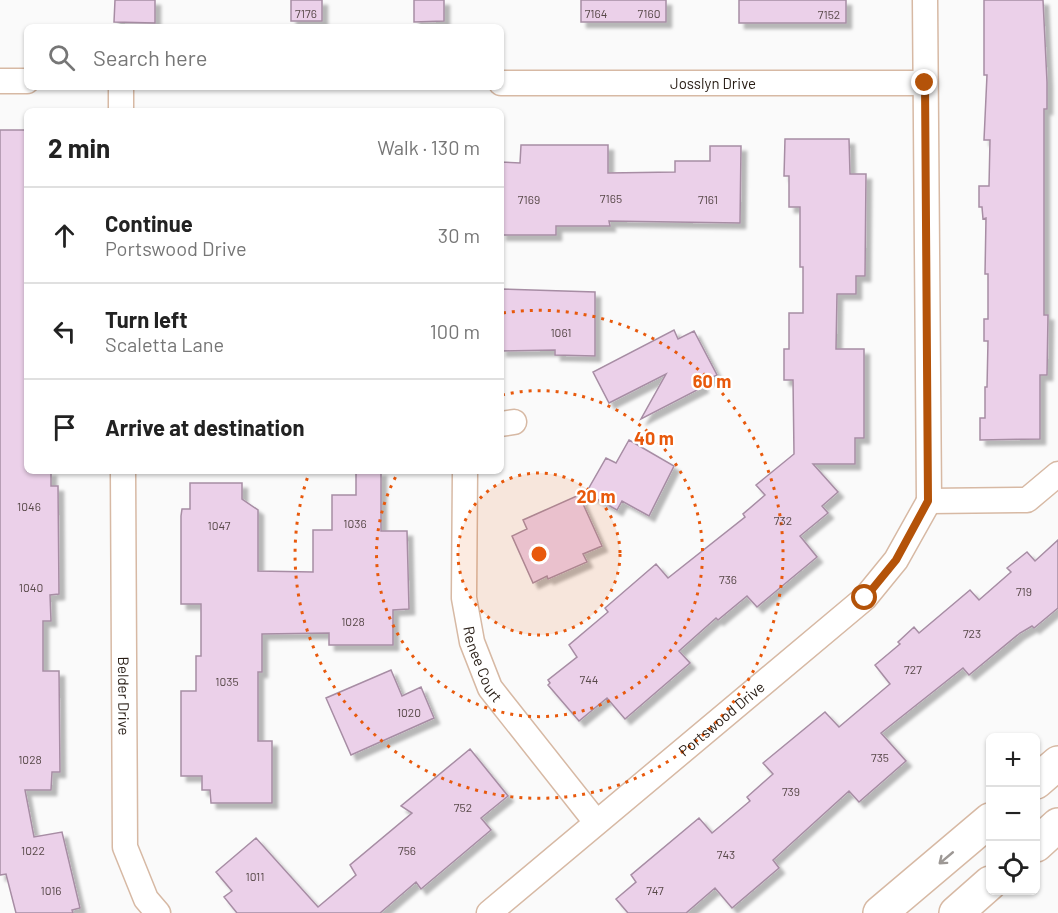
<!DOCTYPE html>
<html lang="en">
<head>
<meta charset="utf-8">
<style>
	:root { --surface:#fff; --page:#f6f6f6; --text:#222; --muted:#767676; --line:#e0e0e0 }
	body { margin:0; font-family:Barlow,sans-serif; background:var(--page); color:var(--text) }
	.controls { position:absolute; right:18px; bottom:18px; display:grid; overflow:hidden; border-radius:9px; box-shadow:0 2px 4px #0004 }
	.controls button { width:54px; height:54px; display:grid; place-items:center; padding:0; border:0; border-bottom:2px solid var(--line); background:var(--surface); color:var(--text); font:30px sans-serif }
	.stop { position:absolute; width:18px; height:18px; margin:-14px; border:4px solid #b45309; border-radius:50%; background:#fff }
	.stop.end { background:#b45309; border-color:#fff; box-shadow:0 2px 6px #0008 }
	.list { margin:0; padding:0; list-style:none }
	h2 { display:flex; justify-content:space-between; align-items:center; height:78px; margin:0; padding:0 24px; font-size:26px }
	h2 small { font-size:20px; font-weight:400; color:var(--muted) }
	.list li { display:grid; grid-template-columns:39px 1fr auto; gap:18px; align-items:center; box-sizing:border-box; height:96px; padding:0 24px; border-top:2px solid var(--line) }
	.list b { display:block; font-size:22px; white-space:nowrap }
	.list p { margin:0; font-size:20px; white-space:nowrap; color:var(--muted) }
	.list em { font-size:20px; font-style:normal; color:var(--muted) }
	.icon { flex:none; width:33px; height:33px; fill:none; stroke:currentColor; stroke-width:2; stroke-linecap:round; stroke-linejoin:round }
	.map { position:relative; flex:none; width:1058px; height:913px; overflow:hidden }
	.search { position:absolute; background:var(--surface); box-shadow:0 2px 4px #0004; left:24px; top:24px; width:480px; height:66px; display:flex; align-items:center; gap:15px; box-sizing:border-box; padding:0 21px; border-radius:9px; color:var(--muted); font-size:22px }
	.panel { position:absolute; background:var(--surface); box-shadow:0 2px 4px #0004; left:24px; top:108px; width:480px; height:366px; border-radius:9px }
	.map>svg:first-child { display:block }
	.building { fill:#ebd0e9; stroke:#a78da4; stroke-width:1.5; filter:url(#shadow) }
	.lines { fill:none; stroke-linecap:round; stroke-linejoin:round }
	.minor-casing { stroke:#d7b9a4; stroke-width:27 }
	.primary-casing { stroke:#d7b9a4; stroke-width:36 }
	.minor { stroke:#fff; stroke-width:24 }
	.primary { stroke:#fff; stroke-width:33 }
	.oneway { stroke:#9d9895 }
	.route { stroke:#b45309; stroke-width:8 }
	.ring { fill:none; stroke:#e8590c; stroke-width:3; stroke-dasharray:3 6 }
	.labels { text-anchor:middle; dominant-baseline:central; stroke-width:4.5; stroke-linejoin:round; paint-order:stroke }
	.number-label { font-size:12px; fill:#574848 }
	.street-label { font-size:15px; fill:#261b13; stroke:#fff }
	.centre { fill:#e8590c; stroke:#fff; stroke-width:3 }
	.ring-label { font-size:18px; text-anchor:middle; font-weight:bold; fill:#e8590c; stroke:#fff; stroke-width:4.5; stroke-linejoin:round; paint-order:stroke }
</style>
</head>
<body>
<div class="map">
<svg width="1058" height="913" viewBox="0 0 1058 913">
	<defs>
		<filter id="shadow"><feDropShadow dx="5.5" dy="5.5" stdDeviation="1.5" flood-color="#0004"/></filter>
	</defs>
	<rect width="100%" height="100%" fill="#fafafa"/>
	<!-- building -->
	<path class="building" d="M115,0H155V23L114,22Z
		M291,0H322V21H291Z
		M414,0H444V21L414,22Z
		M581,0H666V22H581Z
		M739,0H846V23H739Z
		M984,0H1043L1047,82V109H1044V315H1048L1047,375H1040V439L980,440V418H985V387H987L988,341H984V319H988V274H985L986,218L983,219L982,207H979V186H989L990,140H984L987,75H984Z
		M0,130H27V471H51V486H58L59,594L50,595L51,621H43V671H59L60,772H52L51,790H25L34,837L62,832L80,908L72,910L73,913H16L6,874L0,875Z
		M785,139H849L850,174H866L865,276H856V294H837L836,349H864V438H855V464H813L838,492L822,506L828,513L800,536L817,557L757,607L747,596L718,620L716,618L679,651L690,663L625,719L607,698L579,721L548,685L550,683L548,680L577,657L569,645L608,612L605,608L656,564L668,578L745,517L743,514L765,495L756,485L794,454L793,380H784V349H789V313H803V267H800V207H789V176H784Z
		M521,145H608V173L675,172V161H710V146H741L740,223L609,221L610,226H556V235H501V162L520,163Z
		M501,289L595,292V356L555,355V350L501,351Z
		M674,330L678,339L694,331L717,375L701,383L703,387L641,419L666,374L609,403L593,372Z
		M629,440L674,466L649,516L622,501L617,510L586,493L606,458L616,463Z
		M356,471H381V531H407L409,609L393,610V645H329V633L262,634V672H258V741H272V803H211L210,790H202V776H181V691H196V656H201V604H181V516L182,509H190V483H242V499L258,510V571L313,572V530H332V495H356Z
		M579,495L602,546L583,554L587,562L548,579L547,576L533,583L512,536L527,529L523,520Z
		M1058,540V608L1034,628L1032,626L1020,633L969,675L963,668L881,733L906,761L859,802L849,791L773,860L779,868L732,908L715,888L686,913H628L616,899L636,882L631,875L699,818L712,833L750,801L747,797L773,774L763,763L825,712L839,727L890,684L875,665L900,644L898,642L914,627L919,633L970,590L979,600L1011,572L1007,568L1027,552L1035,561Z
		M391,670L402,696L421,687L434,718L351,755L326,698Z
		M470,749L508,796L481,818L491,830L421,889L416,882L380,913H237L224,897L232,891L216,872L256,838L318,907L356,875L350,865L412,813L401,806Z"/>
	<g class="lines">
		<!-- minor casing -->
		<g class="minor-casing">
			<g id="minor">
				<path d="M925,0L929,501"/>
				<path d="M0,81H27"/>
				<path id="s1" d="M501,83H925"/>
				<path d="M121,87V111"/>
				<path d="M501,424L514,422"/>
				<path id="s2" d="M123,471L125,847L146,899L158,913"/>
				<path id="s3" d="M465,471L464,598L472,642L490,688L596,822"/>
				<path d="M929,501L1027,500L1058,474"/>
				<path id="s4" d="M489,913L865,598L896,560L929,501"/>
			</g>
		</g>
		<!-- primary casing -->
		<g class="primary-casing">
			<path id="primary" d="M1036,782L1058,763
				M1036,845L1058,825
				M880,913L990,820
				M956,913L990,883"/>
		</g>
		<!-- minor -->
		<use href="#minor" class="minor"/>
		<!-- primary -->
		<use href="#primary" class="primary"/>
	</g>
	<!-- one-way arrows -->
	<defs><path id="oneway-shaft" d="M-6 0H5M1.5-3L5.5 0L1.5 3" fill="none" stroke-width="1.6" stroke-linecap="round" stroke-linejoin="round" transform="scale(1.5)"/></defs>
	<use class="oneway" href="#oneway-shaft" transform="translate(946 858) rotate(140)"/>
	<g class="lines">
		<!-- route -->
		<path class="route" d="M865,598L896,560L928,501L925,83"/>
	</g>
	<!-- distance rings -->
	<circle cx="539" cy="554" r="81" fill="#e8590c" fill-opacity=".12"/>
	<g class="ring">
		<circle cx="539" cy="554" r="81"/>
		<path d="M502 395A163 163 0 1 1 399 471"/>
		<path d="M503 313A244 244 0 1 1 309 473"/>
	</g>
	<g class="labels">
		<!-- number labels -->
		<g class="number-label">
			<text x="306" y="13">7176</text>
			<text x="596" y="13">7164</text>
			<text x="649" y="13">7160</text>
			<text x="829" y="14">7152</text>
			<text x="611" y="198">7165</text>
			<text x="529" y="199">7169</text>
			<text x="708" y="199">7161</text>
			<text x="561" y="332">1061</text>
			<text x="29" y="506">1046</text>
			<text x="783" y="520">732</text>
			<text x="355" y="523">1036</text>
			<text x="219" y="525">1047</text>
			<text x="728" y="579">736</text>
			<text x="31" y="587">1040</text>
			<text x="1024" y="591">719</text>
			<text x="353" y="621">1028</text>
			<text x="972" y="633">723</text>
			<text x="913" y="669">727</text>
			<text x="589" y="679">744</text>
			<text x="227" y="681">1035</text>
			<text x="409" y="712">1020</text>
			<text x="880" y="757">735</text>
			<text x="30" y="759">1028</text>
			<text x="791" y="791">739</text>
			<text x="463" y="807">752</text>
			<text x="33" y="850">1022</text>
			<text x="407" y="850">756</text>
			<text x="726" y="854">743</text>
			<text x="255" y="876">1011</text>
			<text x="51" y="890">1016</text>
			<text x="655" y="890">747</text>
		</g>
		<!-- street labels -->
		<g class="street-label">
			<text stroke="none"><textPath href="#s1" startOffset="212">Josslyn Drive</textPath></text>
			<text stroke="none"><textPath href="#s3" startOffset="196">Renee Court</textPath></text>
			<text stroke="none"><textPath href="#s2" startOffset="225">Belder Drive</textPath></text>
			<text stroke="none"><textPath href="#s4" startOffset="303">Portswood Drive</textPath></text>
		</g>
	</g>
	<circle cx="539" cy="554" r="9" class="centre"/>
	<g class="ring-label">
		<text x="712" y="388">60 m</text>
		<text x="654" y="445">40 m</text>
		<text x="596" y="503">20 m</text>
	</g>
</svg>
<div class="controls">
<button>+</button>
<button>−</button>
<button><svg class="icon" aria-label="locate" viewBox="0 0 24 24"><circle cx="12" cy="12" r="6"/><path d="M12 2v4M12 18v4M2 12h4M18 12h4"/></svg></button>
</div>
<div class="stop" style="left:865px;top:598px"></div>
<div class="stop end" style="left:925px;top:83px"></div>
<div class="search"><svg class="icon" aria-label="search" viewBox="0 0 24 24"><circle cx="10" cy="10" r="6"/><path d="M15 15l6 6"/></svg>Search here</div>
<section class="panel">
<h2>2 min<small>Walk · 130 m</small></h2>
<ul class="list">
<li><svg class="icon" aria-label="ahead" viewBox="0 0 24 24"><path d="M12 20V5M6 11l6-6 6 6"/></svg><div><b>Continue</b><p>Portswood Drive</p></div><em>30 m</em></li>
<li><svg class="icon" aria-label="left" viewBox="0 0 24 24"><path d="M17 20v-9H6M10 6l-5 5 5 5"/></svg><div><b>Turn left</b><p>Scaletta Lane</p></div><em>100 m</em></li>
<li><svg class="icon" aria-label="arrive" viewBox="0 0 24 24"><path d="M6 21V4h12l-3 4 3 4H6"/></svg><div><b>Arrive at destination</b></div></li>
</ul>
</section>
</div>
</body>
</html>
